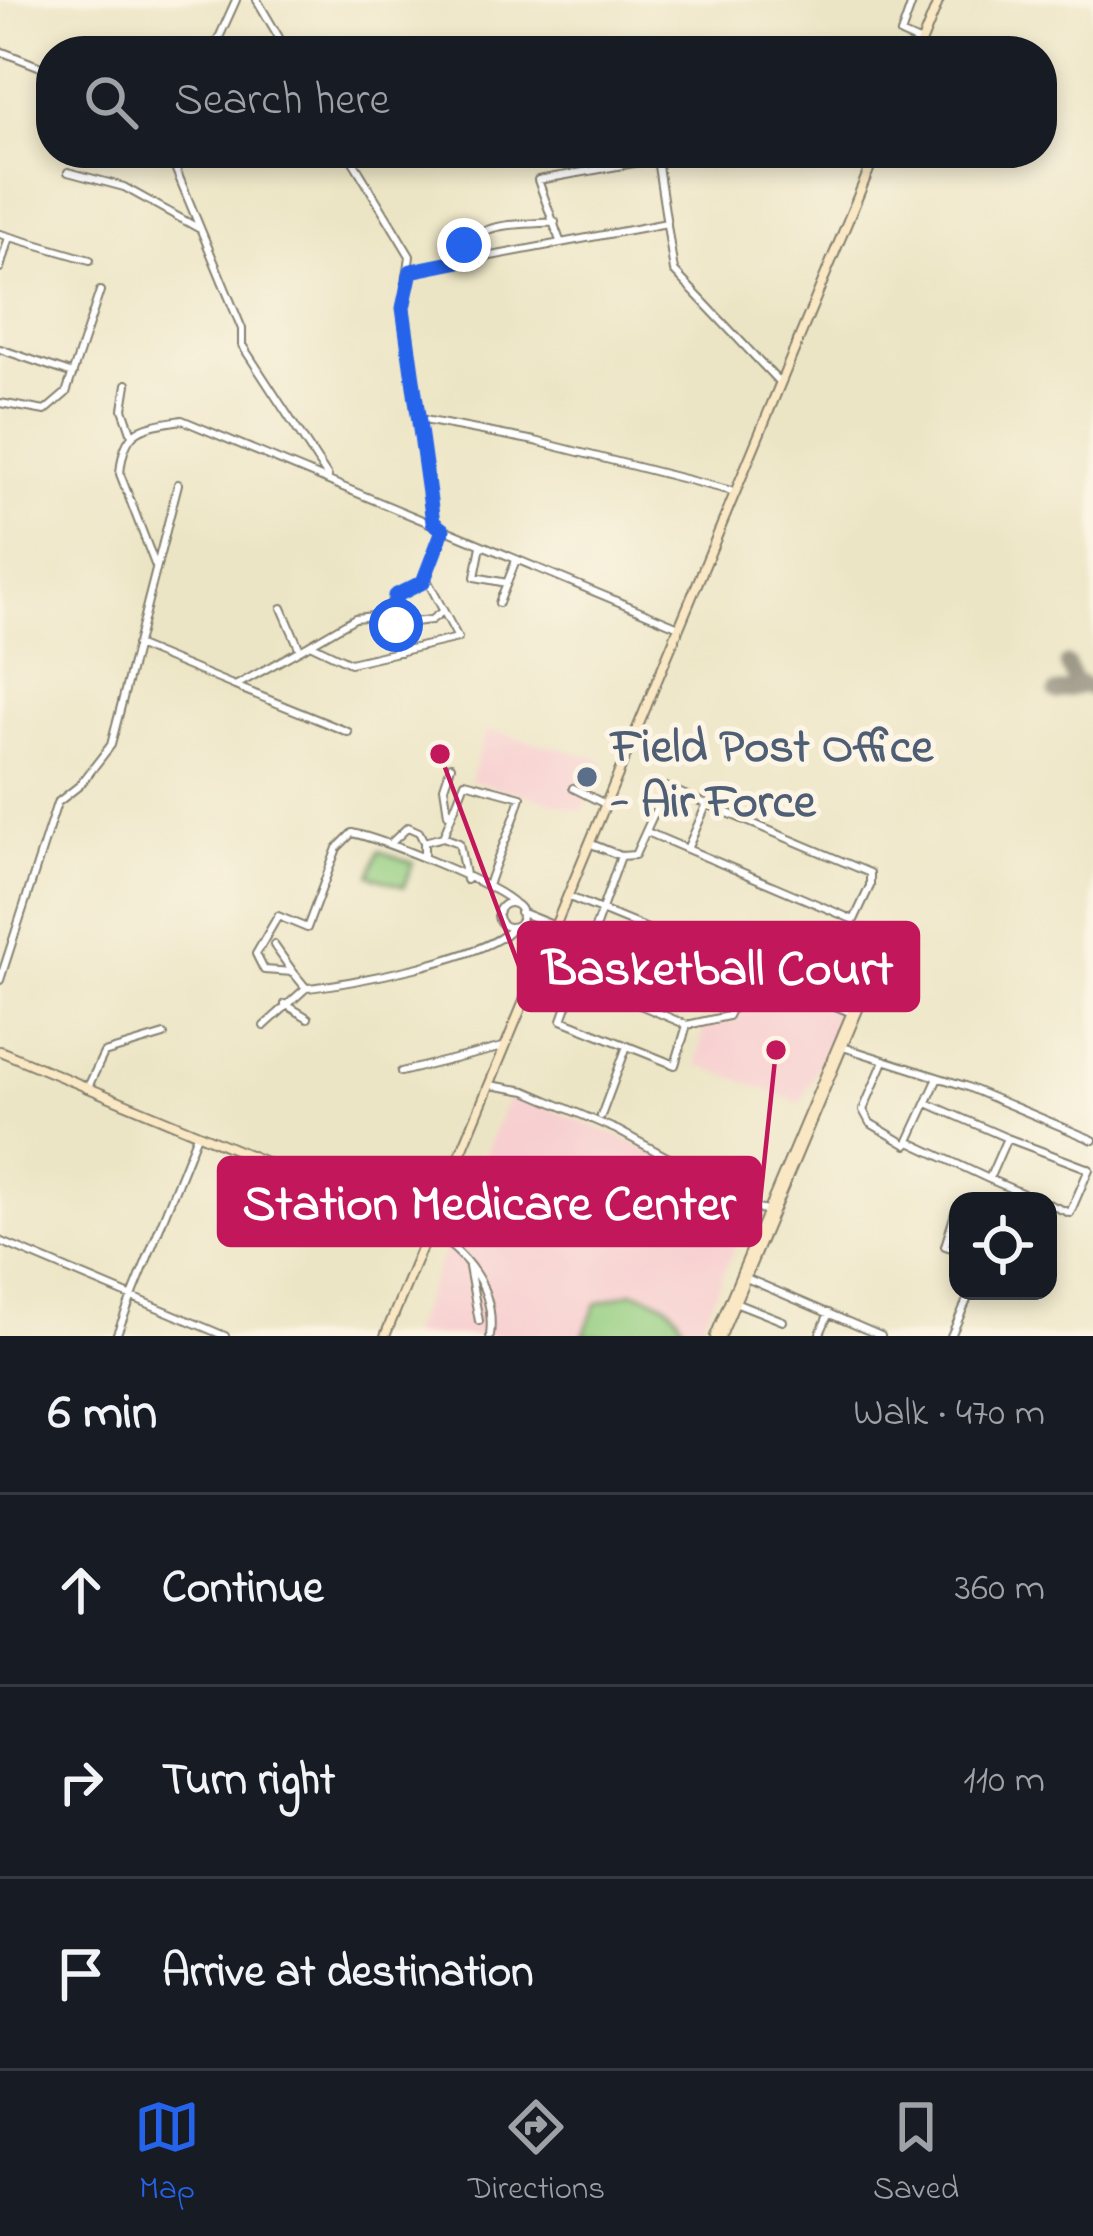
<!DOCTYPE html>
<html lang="en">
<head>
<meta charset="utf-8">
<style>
	:root { --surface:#171b24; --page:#20242c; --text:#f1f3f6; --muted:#9ea1a6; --line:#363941; --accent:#2563eb }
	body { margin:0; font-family:"Indie Flower",sans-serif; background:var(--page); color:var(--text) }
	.controls { position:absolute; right:36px; bottom:36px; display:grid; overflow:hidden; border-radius:24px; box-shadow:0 6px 18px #0003 }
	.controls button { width:108px; height:108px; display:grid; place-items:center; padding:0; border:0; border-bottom:3px solid var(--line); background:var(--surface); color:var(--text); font:60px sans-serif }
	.stop { position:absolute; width:36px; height:36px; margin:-27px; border:9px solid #2563eb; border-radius:50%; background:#fff }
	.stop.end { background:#2563eb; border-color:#fff; box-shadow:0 3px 12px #0008 }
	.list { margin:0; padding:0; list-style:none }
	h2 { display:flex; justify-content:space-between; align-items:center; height:156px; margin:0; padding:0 48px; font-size:51px }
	h2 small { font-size:39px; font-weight:400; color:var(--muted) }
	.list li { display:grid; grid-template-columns:78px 1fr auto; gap:36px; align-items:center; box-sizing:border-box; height:192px; padding:0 48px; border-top:3px solid var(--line) }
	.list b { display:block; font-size:45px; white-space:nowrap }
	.list em { font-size:39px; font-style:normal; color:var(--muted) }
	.icon { flex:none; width:66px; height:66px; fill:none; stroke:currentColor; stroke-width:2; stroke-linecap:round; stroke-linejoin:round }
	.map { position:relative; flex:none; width:1093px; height:1336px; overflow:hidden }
	.search { position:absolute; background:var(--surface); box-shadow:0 6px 18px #0003; left:36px; right:36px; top:36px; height:132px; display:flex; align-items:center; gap:30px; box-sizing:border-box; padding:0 42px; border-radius:48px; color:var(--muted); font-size:45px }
	.sheet { height:732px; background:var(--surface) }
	nav { display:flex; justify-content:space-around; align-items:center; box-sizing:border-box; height:168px; border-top:3px solid var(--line); background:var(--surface); font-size:33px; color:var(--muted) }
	nav a { display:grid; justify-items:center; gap:6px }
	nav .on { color:var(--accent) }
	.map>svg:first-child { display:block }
	.built { fill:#f7cfd0 }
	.green { fill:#94ce81; stroke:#58754e; stroke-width:3 }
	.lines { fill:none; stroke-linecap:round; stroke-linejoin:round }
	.taxiway { stroke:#848070; stroke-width:16 }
	.street-casing { stroke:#848070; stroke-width:10 }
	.secondary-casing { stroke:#848070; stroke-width:12 }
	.street { stroke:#fff; stroke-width:6 }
	.secondary { stroke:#fae7c3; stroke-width:8 }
	.route { stroke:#2563eb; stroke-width:15 }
	.service-dot { fill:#5c6f8a; stroke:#fcf5e5; stroke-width:4.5 }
	.labels { text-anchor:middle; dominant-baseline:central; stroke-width:10; stroke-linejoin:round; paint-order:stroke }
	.service-label { font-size:48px; font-weight:bold; fill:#4e5e75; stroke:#fcf5e5; text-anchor:start }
	.leader { fill:none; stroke:#c2185b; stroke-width:4.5 }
	.callout-dot { fill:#c2185b; stroke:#fcf5e5; stroke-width:4.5 }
	.callout { fill:#c2185b; stroke:#c2185b; stroke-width:4.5 }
	.callout-label { font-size:51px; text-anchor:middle; font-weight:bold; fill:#fff }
</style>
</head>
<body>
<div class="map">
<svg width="1093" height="1336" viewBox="0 0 1093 1336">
	<rect width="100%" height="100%" fill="#fcf5e5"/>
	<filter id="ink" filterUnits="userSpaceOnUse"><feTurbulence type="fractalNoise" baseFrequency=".00833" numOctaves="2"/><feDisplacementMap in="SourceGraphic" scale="24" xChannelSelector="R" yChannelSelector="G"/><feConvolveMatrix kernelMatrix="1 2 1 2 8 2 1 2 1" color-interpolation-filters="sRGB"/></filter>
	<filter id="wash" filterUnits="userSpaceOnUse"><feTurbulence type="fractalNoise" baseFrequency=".004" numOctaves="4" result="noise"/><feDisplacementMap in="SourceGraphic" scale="48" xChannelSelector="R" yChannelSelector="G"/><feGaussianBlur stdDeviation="2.7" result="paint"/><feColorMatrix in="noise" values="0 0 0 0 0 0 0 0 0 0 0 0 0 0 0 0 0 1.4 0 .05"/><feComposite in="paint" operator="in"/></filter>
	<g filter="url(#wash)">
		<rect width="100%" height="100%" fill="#ece5c5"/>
		<!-- built -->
		<path class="built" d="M487,730L604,760L583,811L470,780Z
			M753,977L843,1013L801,1103L697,1064L704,1027L735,1019Z
			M510,1093L632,1142L666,1161L700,1195L750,1210L697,1336H409Z"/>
		<!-- green -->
		<path class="green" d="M379,851L413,863L404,887L370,875Z
			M632,1292C659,1297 681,1307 685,1336H583L596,1304Z"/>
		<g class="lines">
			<!-- taxiway -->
			<path class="taxiway" d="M1067,664L1074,680L1093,690
				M1056,692L1082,686"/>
		</g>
	</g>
	<g filter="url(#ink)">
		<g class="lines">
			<!-- street casing -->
			<g class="street-casing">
				<path id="street" d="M257,0L287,51
					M913,0L901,34L921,43
					M808,47L818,51
					M0,51L51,71
					M213,51L236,0
					M329,51L338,42
					M169,153L242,329V345L328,477
					M348,153L410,256L403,308L433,522
					M68,172L124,187L198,228
					M0,234L90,260
					M560,241L538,180L657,159L674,271L780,383
					M460,261C472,218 518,226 555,222
					M0,268L9,237
					M411,271L667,223
					M0,349L73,374
					M127,384L123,409L132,435
					M0,403L45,411L66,393L100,291
					M419,419L535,441L736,492
					M481,546L475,577L507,583
					M156,567L120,474C124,427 140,427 182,420L679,627
					M499,603L516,560
					M282,608L300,650L355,618L383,615L395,596L423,582L443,530
					M393,608L400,652
					M396,624L431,620L443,611
					M136,645L235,686
					M312,645L350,663L458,638L425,576
					M300,650L235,686L348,732
					M573,788L603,803
					M448,814L444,787L451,766
					M589,843L621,856L635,855L666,787L870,873V886L854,920L647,832
					M390,844L408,827L419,832L424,842
					M688,847L706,806
					M621,856L562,1020L675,1065L687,1025L728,1016L749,970
					M424,857V842L443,837
					M466,880L459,843L443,837L465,782L521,797C512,830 497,855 488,886
					M567,896L850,1012
					M498 915a12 12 0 1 1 24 0a12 12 0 1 1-24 0Z
					M520,912L555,926
					M512,928C491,957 345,985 306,988L293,972L264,970L256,954L278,916L307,928L337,848L352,833C381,839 498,885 515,904
					M592,938L737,997
					M274,945L293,972
					M737,963L746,939
					M576,978L687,1025
					M0,980L57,803L80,785L111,745L178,484
					M285,1004L308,1018
					M264,1026L306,988
					M843,1047L965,1086L1093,1140
					M884,1061L863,1110L870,1123L907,1145L938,1078
					M401,1072L503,1047
					M490,1085L526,1091L617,1130L676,1162L704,1194L766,1211
					M87,1089L104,1053L164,1035
					M601,1116L627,1046
					M1007,1138L1089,1169L1070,1213L1048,1204
					M912,1143L989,1179L1007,1138L927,1103
					M989,1179L1040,1201
					M955,1213L945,1246L958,1250
					M426,1229C466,1252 496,1288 490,1336
					M0,1241L225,1336
					M469,1267L479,1321
					M746,1278L881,1336
					M735,1302L783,1321
					M116,1336L197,1135
					M819,1336L829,1313
					M951,1336L971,1291"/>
			</g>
			<!-- secondary casing -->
			<g class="secondary-casing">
				<path id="secondary" d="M918,51L939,0
					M0,1051L426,1229
					M385,1336L876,153
					M715,1336L879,948
					M721,1336L883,950"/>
			</g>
			<!-- street -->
			<use href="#street" class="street"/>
			<!-- secondary -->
			<use href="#secondary" class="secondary"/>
		</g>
	</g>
	<g class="lines" filter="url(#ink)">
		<!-- route -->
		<path class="route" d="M396,625L395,596L423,582L443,530L433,522L403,308L411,271L460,261L464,245"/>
	</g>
	<!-- markers -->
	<circle class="service-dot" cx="587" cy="777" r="12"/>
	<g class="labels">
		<!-- service labels -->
		<g class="service-label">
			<text x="611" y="749">Field Post Office<tspan x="611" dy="55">- Air Force</tspan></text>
		</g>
	</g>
	<!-- callouts -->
	<path class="leader" d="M440 754L519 966M776 1050L760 1202"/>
	<g class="callout-dot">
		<circle cx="440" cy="754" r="12"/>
		<circle cx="776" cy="1050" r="12"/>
	</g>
	<g class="callout">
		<rect x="519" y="923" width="399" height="87" rx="12"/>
		<rect x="219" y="1158" width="541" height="87" rx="12"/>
	</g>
	<g class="callout-label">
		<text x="718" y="984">Basketball Court</text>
		<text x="489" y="1219">Station Medicare Center</text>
	</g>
</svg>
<div class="controls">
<button><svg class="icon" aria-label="locate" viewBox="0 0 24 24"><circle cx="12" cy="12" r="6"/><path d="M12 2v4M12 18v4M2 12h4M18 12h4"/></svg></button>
</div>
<div class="stop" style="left:396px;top:625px"></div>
<div class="stop end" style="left:464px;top:245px"></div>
<div class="search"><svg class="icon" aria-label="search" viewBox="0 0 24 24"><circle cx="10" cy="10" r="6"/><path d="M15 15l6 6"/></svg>Search here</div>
</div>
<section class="sheet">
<h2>6 min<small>Walk · 470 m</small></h2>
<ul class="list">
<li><svg class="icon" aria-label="ahead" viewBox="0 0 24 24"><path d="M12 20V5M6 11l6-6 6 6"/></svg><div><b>Continue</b></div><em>360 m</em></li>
<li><svg class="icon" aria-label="right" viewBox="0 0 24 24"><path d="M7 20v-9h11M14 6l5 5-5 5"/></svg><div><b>Turn right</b></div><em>110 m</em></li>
<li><svg class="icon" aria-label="arrive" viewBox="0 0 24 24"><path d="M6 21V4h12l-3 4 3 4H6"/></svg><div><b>Arrive at destination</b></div></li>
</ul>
</section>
<nav>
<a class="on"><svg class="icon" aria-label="map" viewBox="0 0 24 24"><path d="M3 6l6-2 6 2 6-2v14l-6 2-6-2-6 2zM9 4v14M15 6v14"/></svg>Map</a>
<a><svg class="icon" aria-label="directions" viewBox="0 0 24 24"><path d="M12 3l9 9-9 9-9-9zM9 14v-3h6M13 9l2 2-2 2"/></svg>Directions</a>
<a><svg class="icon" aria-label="saved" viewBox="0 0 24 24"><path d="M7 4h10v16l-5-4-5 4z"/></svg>Saved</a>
</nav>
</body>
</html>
